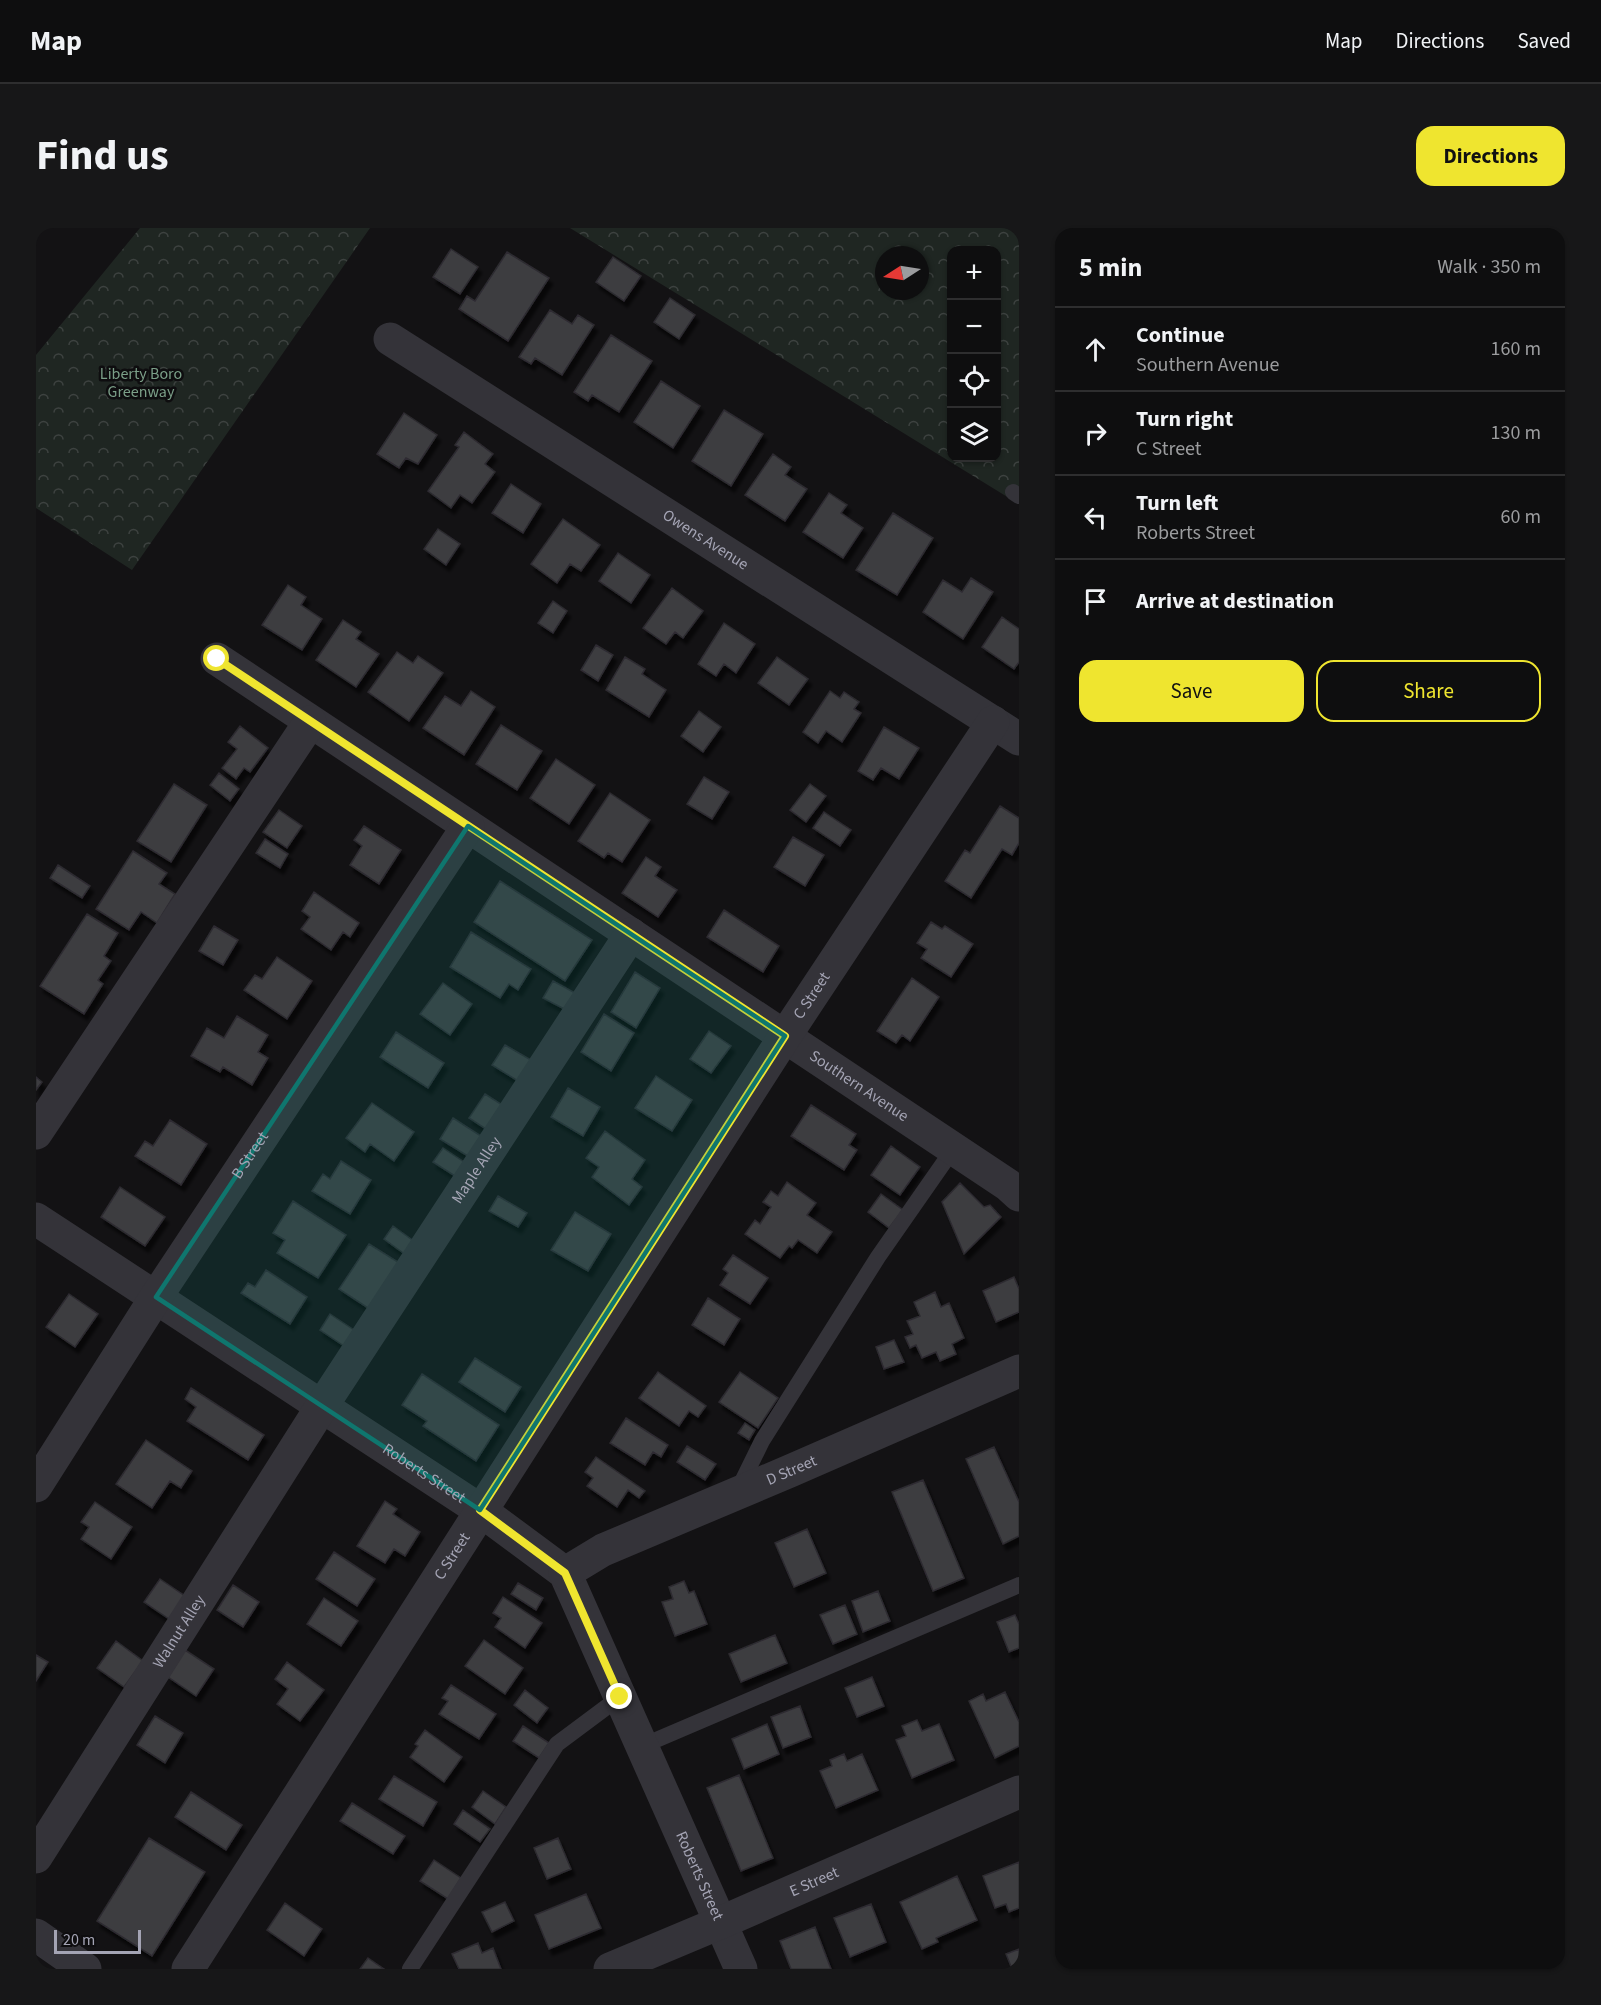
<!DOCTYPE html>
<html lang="en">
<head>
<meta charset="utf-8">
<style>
	:root { --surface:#0e0e0f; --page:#171718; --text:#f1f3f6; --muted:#9b9c9e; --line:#2e2e2f; --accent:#efe52f }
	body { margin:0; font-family:"Source Sans 3",sans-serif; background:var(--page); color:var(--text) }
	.controls { position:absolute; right:18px; top:18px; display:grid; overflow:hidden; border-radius:12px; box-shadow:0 2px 4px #0004 }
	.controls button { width:54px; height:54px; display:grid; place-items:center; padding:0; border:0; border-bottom:2px solid var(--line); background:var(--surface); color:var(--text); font:30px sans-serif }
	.compass { position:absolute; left:839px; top:18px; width:54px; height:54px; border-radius:50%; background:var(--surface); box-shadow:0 2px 4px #0004; rotate:258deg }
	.scale { position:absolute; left:18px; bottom:15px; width:87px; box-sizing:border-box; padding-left:6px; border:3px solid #a4a4b4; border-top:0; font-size:16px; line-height:21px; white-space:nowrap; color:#a4a4b4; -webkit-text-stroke:4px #0e0d0f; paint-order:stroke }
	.stop { position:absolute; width:18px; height:18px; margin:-14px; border:4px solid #efe52f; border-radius:50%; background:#fff }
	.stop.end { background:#efe52f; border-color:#fff; box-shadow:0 2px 6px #0008 }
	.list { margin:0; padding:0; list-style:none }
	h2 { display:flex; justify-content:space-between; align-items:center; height:78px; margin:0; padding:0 24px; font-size:26px }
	h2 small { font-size:20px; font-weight:400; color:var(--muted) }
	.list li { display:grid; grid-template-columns:39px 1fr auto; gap:18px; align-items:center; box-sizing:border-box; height:84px; padding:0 24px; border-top:2px solid var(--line) }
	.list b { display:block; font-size:22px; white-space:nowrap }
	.list p { margin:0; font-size:20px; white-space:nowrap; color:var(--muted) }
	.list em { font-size:20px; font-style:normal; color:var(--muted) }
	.actions { display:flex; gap:12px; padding:18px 24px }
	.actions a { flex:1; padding:14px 0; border:2px solid var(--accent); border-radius:18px; text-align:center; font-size:21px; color:var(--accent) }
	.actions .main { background:var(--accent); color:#111 }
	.icon { flex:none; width:33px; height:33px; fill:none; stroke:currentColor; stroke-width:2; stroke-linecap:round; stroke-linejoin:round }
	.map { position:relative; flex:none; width:983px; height:1741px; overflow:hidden; border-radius:18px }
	header { display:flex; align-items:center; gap:36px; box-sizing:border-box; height:84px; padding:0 30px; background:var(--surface); border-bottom:2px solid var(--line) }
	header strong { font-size:28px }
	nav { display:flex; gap:33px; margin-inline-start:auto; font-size:21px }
	.intro { display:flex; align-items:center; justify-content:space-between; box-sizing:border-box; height:144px; padding:0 36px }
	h1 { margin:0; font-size:42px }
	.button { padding:15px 27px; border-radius:18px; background:var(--accent); color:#111; font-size:21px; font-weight:700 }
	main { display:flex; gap:36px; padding:0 36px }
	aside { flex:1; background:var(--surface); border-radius:18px; box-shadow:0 2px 4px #0004 }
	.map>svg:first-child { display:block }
	.forest { fill:url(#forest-crowns); fill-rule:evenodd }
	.building { fill:#3d3c41; stroke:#2d2c30; stroke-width:1.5; filter:url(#shadow) }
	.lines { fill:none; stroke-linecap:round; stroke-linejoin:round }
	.lane { stroke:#343339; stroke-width:16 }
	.street { stroke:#343339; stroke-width:33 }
	.route { stroke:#efe52f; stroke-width:8 }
	.marked { fill:#0f766e; fill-opacity:0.2; stroke:#0f766e; stroke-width:4.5; stroke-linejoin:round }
	.labels { text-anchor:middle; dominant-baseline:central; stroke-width:5; stroke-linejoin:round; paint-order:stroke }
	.park-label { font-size:16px; fill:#7b9f88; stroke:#0e0d0f }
	.street-label { font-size:16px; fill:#a4a4b4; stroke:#0e0d0f }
</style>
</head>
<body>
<header>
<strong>Map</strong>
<nav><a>Map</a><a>Directions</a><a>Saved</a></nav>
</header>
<div class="intro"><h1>Find us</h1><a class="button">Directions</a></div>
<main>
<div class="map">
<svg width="983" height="1741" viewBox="0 0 983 1741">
	<defs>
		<pattern id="forest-crowns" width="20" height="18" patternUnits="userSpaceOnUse" patternTransform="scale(1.5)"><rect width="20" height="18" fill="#1f2622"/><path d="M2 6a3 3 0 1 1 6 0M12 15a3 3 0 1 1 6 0" fill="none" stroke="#3d4240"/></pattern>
		<filter id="shadow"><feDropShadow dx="3.5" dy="6" stdDeviation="1.5" flood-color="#0009"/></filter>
	</defs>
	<rect width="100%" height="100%" fill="#131214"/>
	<!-- forest -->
	<path class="forest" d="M104,0H334L96,342L0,280V127Z
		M534,0H983V276ZM915,22H960V230H915ZM848,27H884V63H848Z"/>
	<!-- building -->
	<path class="building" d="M415,21L442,39L424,66L397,49Z
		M471,24L513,50L472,113L423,81L431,68L439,73Z
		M577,29L605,48L588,73L560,54Z
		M634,70L659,87L643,111L618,94Z
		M514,82L536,96L542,87L558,97L526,147L499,130L495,136L483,129Z
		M575,107L616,133L583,184L556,167L552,173L538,164Z
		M625,153L664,178L637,220L598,194Z
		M688,182L727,206L695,258L656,233Z
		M368,185L401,207L382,236L370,230L363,240L341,226Z
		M428,204L457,226L449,236L459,244L436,275L424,267L415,280L392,263L423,219L419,217Z
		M737,226L755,239L749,247L771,261L749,293L709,267Z
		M475,256L505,276L487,305L456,285Z
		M793,265L811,277L805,285L827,300L807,330L767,304Z
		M857,285L897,310L861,367L820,342Z
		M527,291L564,317L545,343L534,336L521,355L495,336Z
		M402,301L424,316L410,337L388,321Z
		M582,325L614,347L595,375L563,353Z
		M935,350L957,364L927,411L887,384L907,352L926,364Z
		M252,357L270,369L265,377L286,391L266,422L226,397Z
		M636,360L667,383L647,410L639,404L630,416L607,400Z
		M517,373L531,383L517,405L502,395Z
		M966,389L983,401V434L978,441L946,419Z
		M307,392L325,404L320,411L343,426L320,459L280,432Z
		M688,395L719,416L700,445L688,436L680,448L662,436Z
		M560,417L577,427L562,453L545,442Z
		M361,424L377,435L382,428L407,445L373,493L332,464Z
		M589,429L609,441L606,446L630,462L613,489L570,462Z
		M741,429L772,451L753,477L722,455Z
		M435,463L459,479L428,527L387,500L409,468L425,478Z
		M794,463L804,470L808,464L823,474L818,481L825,485L806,514L790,503L782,515L767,504Z
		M663,483L685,499L667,524L645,508Z
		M465,497L506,523L481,562L440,536Z
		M204,498L232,520L214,544L208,540L200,551L186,540L201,521L192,514Z
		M848,499L883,520L863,551L845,540L837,552L822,543Z
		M520,531L559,557L533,596L494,570Z
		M183,545L203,561L194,573L174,557Z
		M668,549L693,564L676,591L651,576Z
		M138,556L171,577L135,634L101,613Z
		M774,556L790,568L770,594L754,582Z
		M574,565L614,592L586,634L572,625L568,630L542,613Z
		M964,578L983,590V615L976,627L966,621L935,670L909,653L929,622L934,625Z
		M243,582L266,598L251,620L227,604Z
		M788,584L815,602L804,618L777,600Z
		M328,598L365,622L343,656L314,637L326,618L318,612Z
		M757,609L788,627L769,658L738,639Z
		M229,611L252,626L244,640L220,625Z
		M97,623L131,645L123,656L139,666L121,695L105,684L93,702L60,681Z
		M610,629L625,639L619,648L641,662L622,689L586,665Z
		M22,637L54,658L46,670L14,650Z
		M464,653L556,712L529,753L438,694Z
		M278,664L323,695L314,709L307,704L295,722L265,701L274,689L266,683Z
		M688,682L743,718L727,744L671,709Z
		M51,686L82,705L68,728L75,733L62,752L67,756L48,786L4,758Z
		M895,694L906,701L909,698L937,716L915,749L885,730L891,721L881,715Z
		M178,698L202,712L187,737L163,723Z
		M435,704L495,741L482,762L473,756L464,770L414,739Z
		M241,729L276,753L251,791L208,762L219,747L226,751Z
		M599,744L624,760L600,800L575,784Z
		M876,750L903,769L874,813L866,807L860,815L841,803Z
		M517,753L541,766L532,783L507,770Z
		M407,755L436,776L414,807L384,786Z
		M568,786L598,805L575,843L545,824Z
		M201,788L232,807L222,824L232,830L216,857L187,839L184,844L155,828L171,800L188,810Z
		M673,803L695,818L675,845L654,831Z
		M360,804L408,835L392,860L344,829Z
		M469,817L495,832L482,853L456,837Z
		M620,848L656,872L636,903L599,880Z
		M0,849L6,854L0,862Z
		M532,860L564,879L547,908L515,889Z
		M449,866L471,880L456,905L433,890Z
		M336,875L378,904L358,933L334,916L329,924L310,910Z
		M775,877L820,906L813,917L821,922L808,942L755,908Z
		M417,890L448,910L435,930L404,911Z
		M134,892L171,916L145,957L99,928L109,913L117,918Z
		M569,903L609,932L596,951L606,959L593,977L556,949L563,939L550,930Z
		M855,918L884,939L864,967L835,947Z
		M407,920L431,936L422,950L397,934Z
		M305,933L335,952L314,986L276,963L287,946L294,951Z
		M751,954L780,975L771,987L796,1004L781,1025L762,1012L756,1020L753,1018L744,1030L709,1006L719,992L724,996L735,979L727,974L735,963L742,968Z
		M924,955L948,979L954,977L965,989L928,1026L906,974Z
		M84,959L129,989L109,1018L65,989Z
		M845,966L867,982L853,1000L832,984Z
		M462,968L491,985L482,999L453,983Z
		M257,973L310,1007L282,1050L241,1025L249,1012L237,1005Z
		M539,984L575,1006L552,1043L515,1022Z
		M357,998L379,1014L370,1027L348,1011Z
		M333,1016L365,1036L335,1082L303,1061Z
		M697,1027L732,1050L714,1076L684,1057L692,1045L687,1041Z
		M230,1042L271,1069L254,1096L205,1065L212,1055L219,1059Z
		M978,1049L983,1061V1084L960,1094L947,1063Z
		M899,1064L905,1079L913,1075L928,1110L916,1116L920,1126L904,1133L900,1124L886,1130L880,1117L874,1120L869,1109L877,1106L871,1093L884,1088L878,1074Z
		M33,1066L62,1086L39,1119L10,1099Z
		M672,1070L704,1091L688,1117L656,1097Z
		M294,1086L321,1104L311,1120L284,1102Z
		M858,1112L868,1134L848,1141L840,1119Z
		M439,1130L485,1159L469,1184L423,1154Z
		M622,1144L670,1178L662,1189L653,1183L643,1198L603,1170Z
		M704,1144L742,1170L722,1200L683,1174Z
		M386,1146L463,1197L440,1233L387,1198L391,1193L366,1177Z
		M155,1160L228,1207L212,1232L151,1193L160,1179L149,1171Z
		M590,1190L632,1217L625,1229L617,1224L609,1237L574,1215Z
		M709,1195L719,1202L713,1212L702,1205Z
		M110,1212L156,1243L145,1260L134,1253L116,1280L80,1256Z
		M651,1218L680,1236L669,1252L641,1234Z
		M958,1219L983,1274V1308L967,1316L930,1231Z
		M560,1229L609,1263L603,1270L592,1262L581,1279L551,1258L557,1250L549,1244Z
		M887,1252L928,1350L897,1363L856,1264Z
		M349,1273L361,1281L357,1286L384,1304L369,1328L358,1321L349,1335L321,1318Z
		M59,1274L96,1299L75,1331L45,1311L53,1299L45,1294Z
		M771,1301L790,1345L758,1359L739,1315Z
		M298,1324L339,1351L321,1378L280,1351Z
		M124,1351L149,1368L133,1391L108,1374Z
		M648,1353L653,1365L658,1363L671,1396L639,1408L626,1374L637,1371L633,1359Z
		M482,1355L507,1370L500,1382L475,1366Z
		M197,1357L223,1374L207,1399L181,1382Z
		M842,1363L854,1393L827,1404L816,1373Z
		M467,1369L506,1395L489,1420L459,1399L465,1390L457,1385Z
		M288,1370L322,1393L305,1418L271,1396Z
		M809,1377L821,1406L797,1416L784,1387Z
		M979,1387L983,1396V1420L973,1424L961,1394Z
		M739,1407L751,1435L705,1454L693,1426Z
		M448,1412L487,1440L469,1466L429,1438Z
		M80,1413L107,1433L88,1459L61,1440Z
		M149,1422L178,1441L160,1468L132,1449Z
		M0,1427L12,1434L0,1453Z
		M251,1434L288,1462L264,1493L241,1476L252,1461L239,1451Z
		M836,1449L848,1478L821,1489L809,1460Z
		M415,1457L460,1486L443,1511L403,1486L412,1473L406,1470Z
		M489,1462L512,1480L501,1495L478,1477Z
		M969,1464L983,1494V1518L959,1530L933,1473L947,1466L950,1473Z
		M764,1478L775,1509L747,1520L735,1489Z
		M119,1488L147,1505L129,1535L101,1517Z
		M881,1492L886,1503L903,1496L918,1532L876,1550L860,1512L870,1508L866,1498Z
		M731,1496L743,1526L708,1541L696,1511Z
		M487,1498L513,1515L503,1530L477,1513Z
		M389,1502L426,1529L408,1554L374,1529L382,1518L379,1516Z
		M808,1526L811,1533L826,1526L842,1562L800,1580L784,1543L796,1538L794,1532Z
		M703,1547L737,1630L705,1643L671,1560Z
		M358,1548L401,1574L387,1598L343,1571Z
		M447,1563L470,1579L459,1596L436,1579Z
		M155,1564L206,1597L190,1622L139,1589Z
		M316,1575L369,1608L357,1626L304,1593Z
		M427,1582L454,1601L444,1614L418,1596Z
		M113,1610L169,1644L116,1728L61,1693Z
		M522,1610L535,1641L511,1651L498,1620Z
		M398,1632L425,1650L412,1671L384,1653Z
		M983,1634V1680L973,1684L970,1676L959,1680L947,1648Z
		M921,1648L941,1692L900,1710L902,1714L886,1721L864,1674Z
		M550,1666L565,1700L513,1721L499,1687Z
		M469,1674L478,1693L456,1704L446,1684Z
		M249,1675L286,1701L268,1728L231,1702Z
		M835,1676L850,1714L814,1729L798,1690Z
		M779,1699L795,1741H755L744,1713Z
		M442,1715L446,1725L457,1720L465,1741H423L416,1726Z
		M983,1721V1741H976L970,1726Z
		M332,1730L348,1741H324Z"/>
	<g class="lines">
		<!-- lane -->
		<path class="lane" d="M977,264L983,268
			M702,1262L726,1213L842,1029L918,920
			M606,1518L983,1357
			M374,1741L521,1516L584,1469"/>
		<!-- street -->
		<g class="street">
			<path id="s1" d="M354,111L983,511"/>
			<path id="s2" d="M181,431L972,957L983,967"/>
			<path d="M0,905L274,494"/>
			<path id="s3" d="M0,991L444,1282L529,1345L705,1741"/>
			<path id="s4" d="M0,1258L120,1069L432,598"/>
			<path id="s5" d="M529,1345L567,1322L754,1243L983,1143"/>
			<path id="s6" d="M0,1629L286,1178L595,706"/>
			<path d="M0,1707L49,1741"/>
			<path id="s7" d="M152,1741L749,808L957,494"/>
			<path id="s8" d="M574,1741L686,1694L983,1564"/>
		</g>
	</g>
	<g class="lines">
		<!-- route -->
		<path class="route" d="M181,431L749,808L444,1282L529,1345L584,1469"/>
	</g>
	<!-- marked area -->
	<path class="marked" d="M432,598L749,808L444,1282L120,1069Z"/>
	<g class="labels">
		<!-- park labels -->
		<g class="park-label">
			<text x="105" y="146">Liberty Boro<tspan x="105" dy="18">Greenway</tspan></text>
		</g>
		<!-- street labels -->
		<g class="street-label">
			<text stroke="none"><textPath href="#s1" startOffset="374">Owens Avenue</textPath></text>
			<text stroke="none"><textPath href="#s7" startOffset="1156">C Street</textPath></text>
			<text stroke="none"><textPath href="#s2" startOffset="771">Southern Avenue</textPath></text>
			<text stroke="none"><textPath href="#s4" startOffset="394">B Street</textPath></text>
			<text stroke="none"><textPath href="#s6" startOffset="816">Maple Alley</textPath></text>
			<text stroke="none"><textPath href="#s5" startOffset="249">D Street</textPath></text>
			<text stroke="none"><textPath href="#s3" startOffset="464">Roberts Street</textPath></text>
			<text stroke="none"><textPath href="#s7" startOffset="490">C Street</textPath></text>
			<text stroke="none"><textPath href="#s6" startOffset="267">Walnut Alley</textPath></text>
			<text stroke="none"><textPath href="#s3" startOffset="968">Roberts Street</textPath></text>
			<text stroke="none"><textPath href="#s8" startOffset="222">E Street</textPath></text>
		</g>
	</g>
</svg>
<div class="controls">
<button>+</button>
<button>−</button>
<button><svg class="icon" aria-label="locate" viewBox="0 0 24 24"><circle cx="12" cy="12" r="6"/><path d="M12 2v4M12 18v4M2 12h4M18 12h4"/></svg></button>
<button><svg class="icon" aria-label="layers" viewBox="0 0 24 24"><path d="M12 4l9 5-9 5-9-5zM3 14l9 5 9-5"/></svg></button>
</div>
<svg class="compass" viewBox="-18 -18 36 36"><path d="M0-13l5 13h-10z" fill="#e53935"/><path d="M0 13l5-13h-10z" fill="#9b9c9e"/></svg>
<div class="scale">20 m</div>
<div class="stop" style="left:181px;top:431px"></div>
<div class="stop end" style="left:584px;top:1469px"></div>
</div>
<aside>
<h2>5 min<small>Walk · 350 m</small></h2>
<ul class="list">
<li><svg class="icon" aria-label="ahead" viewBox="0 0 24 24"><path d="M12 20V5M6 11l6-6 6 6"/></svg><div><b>Continue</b><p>Southern Avenue</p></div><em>160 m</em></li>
<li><svg class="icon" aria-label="right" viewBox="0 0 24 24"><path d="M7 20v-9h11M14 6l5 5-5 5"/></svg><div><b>Turn right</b><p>C Street</p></div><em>130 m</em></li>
<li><svg class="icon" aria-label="left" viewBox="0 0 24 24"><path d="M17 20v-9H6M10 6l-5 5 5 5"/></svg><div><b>Turn left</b><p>Roberts Street</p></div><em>60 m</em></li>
<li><svg class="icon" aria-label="arrive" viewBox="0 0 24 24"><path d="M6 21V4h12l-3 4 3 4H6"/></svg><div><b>Arrive at destination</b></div></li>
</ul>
<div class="actions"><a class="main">Save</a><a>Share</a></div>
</aside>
</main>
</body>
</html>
